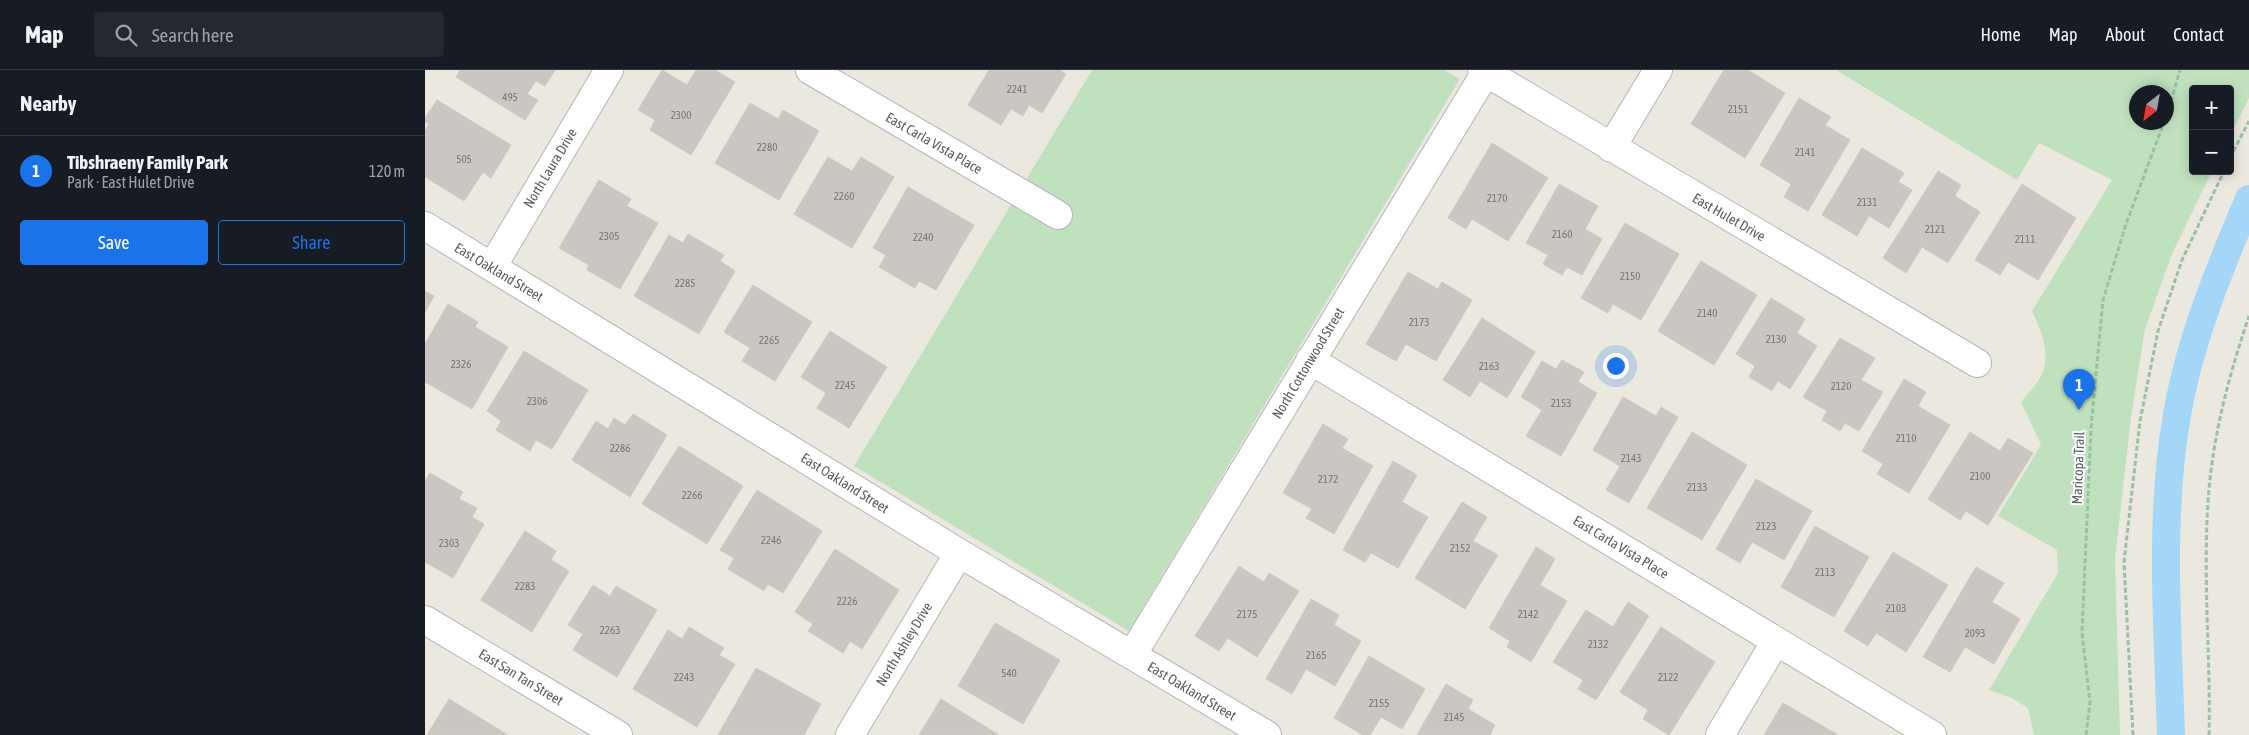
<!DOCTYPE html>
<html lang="en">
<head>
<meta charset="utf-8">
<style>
	:root { --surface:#171b24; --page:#242831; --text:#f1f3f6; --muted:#9ea1a6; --line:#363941; --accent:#1a73e8 }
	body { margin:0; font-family:"Asap Condensed",sans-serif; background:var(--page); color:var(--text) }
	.controls { position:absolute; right:15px; top:15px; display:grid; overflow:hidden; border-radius:5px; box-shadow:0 2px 12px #0003 }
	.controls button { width:45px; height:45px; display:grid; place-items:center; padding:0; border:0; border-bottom:1px solid var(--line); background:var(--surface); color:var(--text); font:25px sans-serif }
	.compass { position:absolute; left:1704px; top:15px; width:45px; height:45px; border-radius:50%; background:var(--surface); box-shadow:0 2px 12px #0003; rotate:211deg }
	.you { position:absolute; left:1190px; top:295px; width:18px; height:18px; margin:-12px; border:4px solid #fff; border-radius:50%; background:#1a73e8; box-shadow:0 0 0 8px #1a73e833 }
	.badge { display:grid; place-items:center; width:32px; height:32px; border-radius:50%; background:var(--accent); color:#fff; font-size:16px; font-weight:700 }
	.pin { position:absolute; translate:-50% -41px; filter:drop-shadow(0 1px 2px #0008) }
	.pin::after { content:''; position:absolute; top:26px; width:18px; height:15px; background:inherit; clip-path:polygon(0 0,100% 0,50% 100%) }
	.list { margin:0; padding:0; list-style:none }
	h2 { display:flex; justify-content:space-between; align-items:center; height:65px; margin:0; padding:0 20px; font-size:21px }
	h2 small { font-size:16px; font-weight:400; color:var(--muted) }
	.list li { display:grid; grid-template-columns:32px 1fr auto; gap:15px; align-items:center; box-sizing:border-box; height:70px; padding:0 20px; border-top:1px solid var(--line) }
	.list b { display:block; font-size:19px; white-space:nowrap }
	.list p { margin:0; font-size:16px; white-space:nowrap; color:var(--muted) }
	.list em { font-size:16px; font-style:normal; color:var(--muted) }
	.actions { display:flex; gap:10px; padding:15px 20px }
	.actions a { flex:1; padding:11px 0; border:1px solid var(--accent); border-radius:5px; text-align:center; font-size:18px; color:var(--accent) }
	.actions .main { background:var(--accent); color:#fff }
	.icon { flex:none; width:28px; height:28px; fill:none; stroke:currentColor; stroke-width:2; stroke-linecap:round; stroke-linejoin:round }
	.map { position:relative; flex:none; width:1824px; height:665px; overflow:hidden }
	header { display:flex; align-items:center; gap:30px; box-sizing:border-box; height:70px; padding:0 25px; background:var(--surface); border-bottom:1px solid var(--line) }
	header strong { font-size:24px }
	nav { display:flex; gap:28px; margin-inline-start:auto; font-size:18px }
	.search { width:350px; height:45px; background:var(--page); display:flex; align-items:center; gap:12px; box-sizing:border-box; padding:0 18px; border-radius:5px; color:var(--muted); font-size:19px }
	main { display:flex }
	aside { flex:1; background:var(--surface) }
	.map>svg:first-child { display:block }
	.green { fill:#c0e1be; fill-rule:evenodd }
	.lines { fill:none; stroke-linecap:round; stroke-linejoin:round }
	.canal { stroke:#a4d6f7; stroke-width:28 }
	.building { fill:#cbc6c2; stroke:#cfc9bf }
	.street-casing { stroke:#b3b6ba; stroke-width:30 }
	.path { stroke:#99c1a2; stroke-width:3; stroke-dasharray:5 2.5; stroke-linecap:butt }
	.street { stroke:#fff; stroke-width:28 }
	.labels { text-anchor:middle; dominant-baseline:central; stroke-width:4; stroke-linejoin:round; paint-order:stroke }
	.number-label { font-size:11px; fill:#767678 }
	.street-label { font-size:14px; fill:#595c60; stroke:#fff }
</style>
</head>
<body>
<header>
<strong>Map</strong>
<div class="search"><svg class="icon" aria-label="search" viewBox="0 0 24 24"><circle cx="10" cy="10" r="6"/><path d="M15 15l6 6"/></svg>Search here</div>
<nav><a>Home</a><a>Map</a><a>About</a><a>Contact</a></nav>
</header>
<main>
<aside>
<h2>Nearby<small></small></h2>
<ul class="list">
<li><span class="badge">1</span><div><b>Tibshraeny Family Park</b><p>Park · East Hulet Drive</p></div><em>120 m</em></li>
</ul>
<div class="actions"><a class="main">Save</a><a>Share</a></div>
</aside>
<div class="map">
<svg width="1824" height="665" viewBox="0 0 1824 665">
	<rect width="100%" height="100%" fill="#ebe8e0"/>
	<!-- green -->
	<path class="green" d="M667,0H1019L1035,9L704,561L429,396Z
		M1411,0H1824V28L1805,66V19H1768V101H1787L1747,184L1720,259L1706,347L1690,489L1695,665H1609L1603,638L1587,628L1564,620L1633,503L1632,480L1573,446L1616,375L1596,332C1602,324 1611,316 1616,306C1627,285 1616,260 1607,241L1687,110L1614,73L1592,110ZM1712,22H1742V52H1712Z"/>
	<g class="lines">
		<!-- canal -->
		<path class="canal" d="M1746,665C1743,564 1734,451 1751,351C1763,274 1794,200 1824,129"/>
	</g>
	<!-- building -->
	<path class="building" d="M35,0H130L120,16L111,11L102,24L113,30L100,50L31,7Z
		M237,0L262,15L271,0H290L310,12L266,85L225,60L230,50L213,40Z
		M564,0H635L641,4L617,43L604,35L598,46L586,39L576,55L543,35Z
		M1299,0H1323L1360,23L1320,88L1266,54Z
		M1374,28L1406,47L1400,55L1425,70L1383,141L1359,127L1366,114L1335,95Z
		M12,30L86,75L66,108L58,102L39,131L0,107V60L4,54L0,52V48Z
		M325,33L353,49L358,40L394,61L354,130L290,93Z
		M1067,73L1123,108L1083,171L1047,149L1041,159L1023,148Z
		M1437,78L1479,103L1473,112L1487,120L1464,158L1444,146L1432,166L1397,145Z
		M403,87L427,101L436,87L469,107L427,178L369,144Z
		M1513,101L1536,115L1530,126L1555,142L1523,193L1497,177L1481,203L1458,188Z
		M174,110L206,129L202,136L233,153L195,219L162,200L164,195L134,178Z
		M1134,114L1173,136L1160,159L1177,169L1157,205L1142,197L1137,205L1118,194L1123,185L1101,173Z
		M1597,114L1651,148L1613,210L1583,192L1575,205L1550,190Z
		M483,117L549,155L511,220L494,211L490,218L454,197L461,185L448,178Z
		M1200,153L1254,184L1216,250L1188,234L1183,243L1156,228Z
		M263,164L299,185L295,191L310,201L274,264L209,226L244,165L258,173Z
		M1276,191L1332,225L1289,295L1233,261Z
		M983,202L1013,219L1017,212L1047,230L1011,291L981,274L971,291L941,274Z
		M328,215L387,252L350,311L317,291L325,278L299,262Z
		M0,221L9,226L0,242Z
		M1346,228L1380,249L1372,263L1392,276L1365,319L1353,311L1347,321L1324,307L1330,296L1311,284Z
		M23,234L53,252L50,257L83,277L47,339L0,312V274Z
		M1057,248L1110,282L1082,328L1055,311L1045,327L1018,310Z
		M405,261L462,297L424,358L392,338L401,323L376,307Z
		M1415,268L1450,288L1436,310L1458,322L1434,361L1420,353L1415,361L1397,350L1402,341L1378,327Z
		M99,281L163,320L127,379L111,370L105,381L71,360L76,351L62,341Z
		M1137,290L1159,302L1153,312L1172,323L1136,386L1101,366L1117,340L1096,327L1117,291L1131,299Z
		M1479,309L1501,322L1493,336L1525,355L1484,423L1452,404L1458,394L1437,381Z
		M1198,327L1231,346L1236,337L1253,347L1204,433L1181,420L1195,396L1168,380Z
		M208,344L242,365L205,427L147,390L171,351L183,359L189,348L200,355Z
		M898,354L923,369L917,378L948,396L909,464L881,448L887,439L858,423Z
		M1267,362L1322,395L1277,470L1222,438Z
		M1545,362L1575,381L1583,368L1608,383L1563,455L1541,441L1535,450L1503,429Z
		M254,376L318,416L282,474L217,434Z
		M968,391L992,405L977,432L1003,447L973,498L946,483L940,492L918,480Z
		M5,403L38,422L34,429L52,438L47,447L59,454L28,508L0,492V411Z
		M1331,409L1387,441L1359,490L1327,472L1315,493L1291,479Z
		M332,420L397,461L358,523L343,514L339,521L303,499L309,488L295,480Z
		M1037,432L1062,447L1048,471L1073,485L1040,539L990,508Z
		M1390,456L1444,487L1409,547L1356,517Z
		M100,461L131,481L126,490L144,501L107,562L56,530Z
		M1111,477L1130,489L1115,515L1142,531L1106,592L1082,577L1085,571L1064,558Z
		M410,479L474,520L437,579L425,571L418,583L383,561L388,554L370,542Z
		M1468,482L1523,515L1481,582L1451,563L1443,576L1419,561Z
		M814,496L839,512L844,503L874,521L832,587L803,568L794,581L770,566Z
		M1551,497L1579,513L1567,532L1595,549L1569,594L1540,577L1525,602L1498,587Z
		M168,515L185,526L191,516L232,540L192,607L148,580L158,564L143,555Z
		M886,529L914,545L909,555L936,571L910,616L881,599L867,624L841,609Z
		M1203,532L1224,546L1171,630L1153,619L1158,610L1128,592L1161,540L1188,557Z
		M570,553L635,590L598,654L533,616Z
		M264,557L299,578L294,585L310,594L272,657L208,619L243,560L257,569Z
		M1236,557L1290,592L1244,665L1218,649L1223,640L1195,622Z
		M944,586L1000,619L977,659L956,647L945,665H938L909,648Z
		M331,598L396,634L379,665H293Z
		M1021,614L1048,630L1043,639L1070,655L1065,665H992Z
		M24,629L83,665H2Z
		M516,629L574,665H494Z
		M1358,633L1413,665H1339Z"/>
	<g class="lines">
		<!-- street casing -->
		<g class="street-casing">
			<path id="street" d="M385,0L633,145
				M1057,0L1552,293
				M1186,78L1233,0
				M0,156L534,483L842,665
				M67,197L184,0
				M885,290L1507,665
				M0,550L193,665
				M707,585L1061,2
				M425,665L534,483
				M1295,665L1351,571"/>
		</g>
		<!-- path -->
		<path class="path" d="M1742,46L1755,0
			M1805,88L1824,51
			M1661,665L1665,632L1657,563L1666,358L1678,230L1701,154L1739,52
			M1708,665L1699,492L1715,351L1733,261L1757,190L1799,101
			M1784,665C1786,580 1776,494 1785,409C1791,354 1806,299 1824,246"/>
		<!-- street -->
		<use href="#street" class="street"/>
	</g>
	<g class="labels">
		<!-- number labels -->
		<g class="number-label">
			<text x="592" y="19">2241</text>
			<text x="85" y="27">495</text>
			<text x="1313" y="39">2151</text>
			<text x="256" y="45">2300</text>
			<text x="342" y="77">2280</text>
			<text x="1380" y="82">2141</text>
			<text x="39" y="89">505</text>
			<text x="419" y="126">2260</text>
			<text x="1072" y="128">2170</text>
			<text x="1442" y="132">2131</text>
			<text x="1510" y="159">2121</text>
			<text x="1137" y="164">2160</text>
			<text x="184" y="166">2305</text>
			<text x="498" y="167">2240</text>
			<text x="1600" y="169">2111</text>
			<text x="1205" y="206">2150</text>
			<text x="260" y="213">2285</text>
			<text x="1282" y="243">2140</text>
			<text x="994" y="252">2173</text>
			<text x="1351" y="269">2130</text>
			<text x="344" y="270">2265</text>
			<text x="36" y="294">2326</text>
			<text x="1064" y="296">2163</text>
			<text x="420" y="315">2245</text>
			<text x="1416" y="316">2120</text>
			<text x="112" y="331">2306</text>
			<text x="1136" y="333">2153</text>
			<text x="1481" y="368">2110</text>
			<text x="195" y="378">2286</text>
			<text x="1206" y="388">2143</text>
			<text x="1555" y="406">2100</text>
			<text x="903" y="409">2172</text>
			<text x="1272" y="417">2133</text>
			<text x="267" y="425">2266</text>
			<text x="1341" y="456">2123</text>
			<text x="346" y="470">2246</text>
			<text x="24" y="473">2303</text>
			<text x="1035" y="478">2152</text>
			<text x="1400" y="502">2113</text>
			<text x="100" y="516">2283</text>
			<text x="422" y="531">2226</text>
			<text x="1471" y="538">2103</text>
			<text x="822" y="544">2175</text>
			<text x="1103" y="544">2142</text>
			<text x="185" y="560">2263</text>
			<text x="1550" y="563">2093</text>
			<text x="1173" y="574">2132</text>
			<text x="891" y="585">2165</text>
			<text x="584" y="603">540</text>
			<text x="259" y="607">2243</text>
			<text x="1243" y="607">2122</text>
			<text x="954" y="633">2155</text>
			<text x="1029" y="647">2145</text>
		</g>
		<!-- street labels -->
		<g class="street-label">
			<text transform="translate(509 73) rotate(30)">East Carla Vista Place</text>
			<text transform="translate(125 98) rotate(-59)">North Laura Drive</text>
			<text transform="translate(1304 147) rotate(30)">East Hulet Drive</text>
			<text transform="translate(74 202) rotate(31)">East Oakland Street</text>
			<text transform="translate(883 293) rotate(-59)">North Cottonwood Street</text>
			<text transform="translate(1653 398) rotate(-88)">Maricopa Trail</text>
			<text transform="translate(420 413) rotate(32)">East Oakland Street</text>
			<text transform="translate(1196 477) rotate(31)">East Carla Vista Place</text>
			<text transform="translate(479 574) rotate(-59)">North Ashley Drive</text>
			<text transform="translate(96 607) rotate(31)">East San Tan Street</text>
			<text transform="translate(767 621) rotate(31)">East Oakland Street</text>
		</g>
	</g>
</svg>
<div class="controls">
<button>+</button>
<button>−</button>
</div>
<svg class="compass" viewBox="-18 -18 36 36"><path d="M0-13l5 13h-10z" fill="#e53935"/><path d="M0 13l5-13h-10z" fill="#9ea1a6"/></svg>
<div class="you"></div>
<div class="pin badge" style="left:1654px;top:340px">1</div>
</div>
</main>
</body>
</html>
